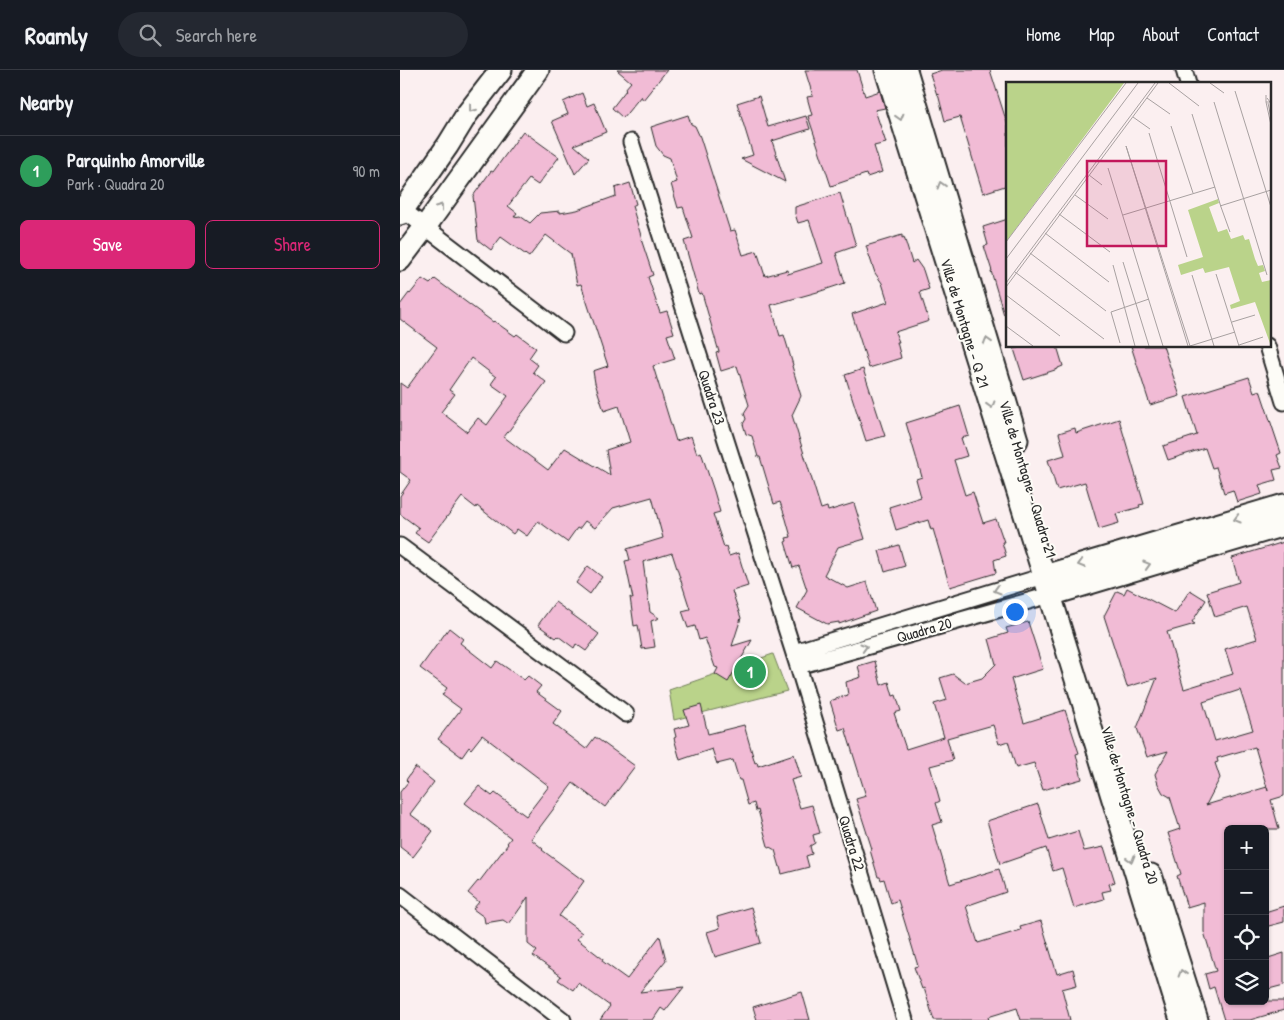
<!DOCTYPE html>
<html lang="en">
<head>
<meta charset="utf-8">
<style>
	:root { --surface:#171b24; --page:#242831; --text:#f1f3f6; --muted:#9ea1a6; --line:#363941; --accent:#db2777 }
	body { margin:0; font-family:"Patrick Hand",sans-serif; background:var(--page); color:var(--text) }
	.controls { position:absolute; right:15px; bottom:15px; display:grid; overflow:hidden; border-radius:8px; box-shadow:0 1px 4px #0004 }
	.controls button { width:45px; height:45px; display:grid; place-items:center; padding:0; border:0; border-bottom:1px solid var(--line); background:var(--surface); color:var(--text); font:25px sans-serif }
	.you { position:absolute; left:614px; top:541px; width:18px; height:18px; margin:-12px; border:4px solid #fff; border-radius:50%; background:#1a73e8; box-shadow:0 0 0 8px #1a73e833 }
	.badge { display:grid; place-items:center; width:32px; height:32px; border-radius:50%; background:var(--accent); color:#fff; font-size:16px; font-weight:700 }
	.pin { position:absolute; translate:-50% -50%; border:2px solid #fff; box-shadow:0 1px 5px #0006 }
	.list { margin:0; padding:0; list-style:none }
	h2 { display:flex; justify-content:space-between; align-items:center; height:65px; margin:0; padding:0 20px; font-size:21px }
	h2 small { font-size:16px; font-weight:400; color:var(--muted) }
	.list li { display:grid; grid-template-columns:32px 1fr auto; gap:15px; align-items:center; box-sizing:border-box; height:70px; padding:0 20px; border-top:1px solid var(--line) }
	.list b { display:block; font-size:19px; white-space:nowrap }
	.list p { margin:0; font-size:16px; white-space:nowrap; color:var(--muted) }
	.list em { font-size:16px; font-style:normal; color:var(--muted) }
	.actions { display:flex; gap:10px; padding:15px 20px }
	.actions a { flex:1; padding:11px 0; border:1px solid var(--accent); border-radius:8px; text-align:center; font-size:18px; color:var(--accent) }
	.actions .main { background:var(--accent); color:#fff }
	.icon { flex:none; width:28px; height:28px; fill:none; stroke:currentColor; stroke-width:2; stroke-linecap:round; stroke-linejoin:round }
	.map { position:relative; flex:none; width:884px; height:950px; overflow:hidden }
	header { display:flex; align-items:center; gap:30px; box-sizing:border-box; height:70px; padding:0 25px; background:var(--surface); border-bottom:1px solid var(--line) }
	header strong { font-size:24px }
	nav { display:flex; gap:28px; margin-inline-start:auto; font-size:18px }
	.search { width:350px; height:45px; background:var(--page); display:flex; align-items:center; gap:12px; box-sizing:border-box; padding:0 18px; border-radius:28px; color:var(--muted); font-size:19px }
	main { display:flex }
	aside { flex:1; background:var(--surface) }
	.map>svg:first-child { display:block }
	.green { fill:#bad38a; stroke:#727f5a }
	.building { fill:#f1bbd5; stroke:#2b2b2b; fill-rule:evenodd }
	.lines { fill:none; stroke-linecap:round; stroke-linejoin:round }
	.street-casing { stroke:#2b2b2b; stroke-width:19 }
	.secondary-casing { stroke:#2b2b2b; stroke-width:25 }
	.street { stroke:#fdfcf7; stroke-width:15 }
	.secondary { stroke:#fdfcf7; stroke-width:21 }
	.oneway { stroke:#9e9e9b }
	.labels { text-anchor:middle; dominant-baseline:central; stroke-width:4; stroke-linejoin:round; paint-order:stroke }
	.street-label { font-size:15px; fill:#2b2b2b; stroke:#fdfcf7 }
	.inset-road { fill:none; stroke:#a8a1a1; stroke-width:1 }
	.view { fill:#c2185b; fill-opacity:0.15; stroke:#c2185b; stroke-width:2.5 }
	.inset-edge { fill:none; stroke:#2b2b2b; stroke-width:2.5 }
</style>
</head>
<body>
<header>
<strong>Roamly</strong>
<div class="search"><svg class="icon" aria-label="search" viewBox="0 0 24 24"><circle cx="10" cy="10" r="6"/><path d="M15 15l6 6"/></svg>Search here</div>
<nav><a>Home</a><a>Map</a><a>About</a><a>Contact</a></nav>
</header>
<main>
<aside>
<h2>Nearby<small></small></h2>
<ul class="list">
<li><span class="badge" style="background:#2e9e5b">1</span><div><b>Parquinho Amorville</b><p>Park · Quadra 20</p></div><em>90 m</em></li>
</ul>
<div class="actions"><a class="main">Save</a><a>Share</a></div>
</aside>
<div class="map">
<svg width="884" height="950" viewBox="0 0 884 950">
	<rect width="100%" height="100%" fill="#fbeff0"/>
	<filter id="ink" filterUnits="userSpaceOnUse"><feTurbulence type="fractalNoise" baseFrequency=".02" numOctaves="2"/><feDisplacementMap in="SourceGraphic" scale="10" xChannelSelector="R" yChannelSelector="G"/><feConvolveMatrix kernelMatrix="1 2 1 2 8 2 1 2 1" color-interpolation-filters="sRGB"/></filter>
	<g filter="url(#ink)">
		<!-- green -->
		<path class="green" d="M373,584L387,621L274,650L269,620Z"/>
		<!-- building -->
		<path class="building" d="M217,0H267L243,30L241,26L223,48L212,38L226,20L225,19L231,12Z
			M405,0H457L465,26L480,21L485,38L475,40L486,73L474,76L482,102L467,107L466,104L431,116L408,46L412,45L407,27L413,26Z
			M542,0H590L608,56V115L583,123L560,47L545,51L538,24L537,25L530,4Z
			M182,23L187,36L194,33L206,62L174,75L189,88L175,104L152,51L168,44L163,32Z
			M359,26L368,57L406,46L410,59L372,71L385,112L341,89L353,85L337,33Z
			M288,45L291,54L295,56L300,67L330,161L335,160L343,185L357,181L365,206L387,200L388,204L423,193L409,150L398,153L395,144V137L440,123L456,176L436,183L445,213L421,221L371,235L380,266L384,265L393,295L392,296L401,326L392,345L421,439L427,437L428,441L454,433L465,469L438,477L424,505L448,518L467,512L476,541L439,554V552L427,554L397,538L407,520L399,496L393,498L385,472L387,471L386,468L391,467L386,449L380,432L374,434L360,387H358L352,366L346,364L343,354L346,349L344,343L349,335L337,296L321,301L316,283L319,282L302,223L299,224L284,171L293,168L283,137L278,138L271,114L277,112L270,88L263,85L256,76L251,57Z
			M123,61L159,87L138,115L129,109L108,136L117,143L114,147L120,146L130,153L140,143L160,141V143L177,140L216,126L215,118L230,113L236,134L232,136L242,169H241L253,205L248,207L260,243L267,241L274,263L267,265L275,289L253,296L276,371L291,366L297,384L301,382L314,421L320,442L313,444L324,477L326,476L329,486L338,483L348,516L332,521L341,548L332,576L352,570L328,612L315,604L318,598L315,597L305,568L299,570L295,556L288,558L282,541L290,539L272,483L243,492L250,542L259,548L251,551L255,577L242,579L238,555L234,556L230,527L233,529L225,491L230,490L227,479L263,468L252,427L213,438L195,458L185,451L179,459L177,458L167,472L138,451L127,466L117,459L113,464L77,436L76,438L62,427L28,472L15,463L19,458L0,444V426L11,410L0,402V313L7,318L37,277L0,249V235L9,223L10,224L22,209L30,214L35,209L93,252L94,251L115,266L117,264L136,278L129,288L138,295L133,302L146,312L104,367L148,400L165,378L210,405L206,380L230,372L219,336L204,341L195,313L193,301L208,296L181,214L177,215L171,184L146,165L129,187L101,167L91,180L78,170L73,126L91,101L93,102ZM71,288L96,307L91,314L108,326L87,355L78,348L67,362L41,342L55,324L49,320Z
			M608,149V244L604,245L591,201H592L584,176L588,175L583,157Z
			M502,165V168L504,167L512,193L516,190L523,200L529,219L520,222L529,251L495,262L499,272H497L501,288L469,298L452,244L488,232L482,213L475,203L466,176Z
			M624,276H657L663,296L658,298V299L624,310L614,279Z
			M731,276H763L780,326L750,335Z
			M463,299L485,366L466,371L445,305Z
			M849,307L854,322L860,320L881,383L877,385L882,398L873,400L876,410L859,415L862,424L837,432L833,420L824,423L816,397L812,398L805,378L768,390L763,376L797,365L785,327Z
			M560,336L569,366L561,368L567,386L554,390L565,425L573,422L583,453L596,449L604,472H602L606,486L594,490L596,503L550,517L533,459L531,460L528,450L496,460L489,437L521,427L516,409L522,407L506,353Z
			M719,349L744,434L739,435L740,437L716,444L719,453L699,459L685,412L657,420L648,390L665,385L659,363L675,358L676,363Z
			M884,472V726L871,730L879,759H828V931H884V940L850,950H824L814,917L809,919L805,904L816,901L804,862V832L787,837L777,806L781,804L768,763L780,759L770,727L763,723L758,714L755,704L768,681L747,687L737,658L757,608L727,617L704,546L717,521L724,524L727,518L775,543L790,520L806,530L792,552L795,554L767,562L784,619L833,604L825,579L857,569L847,537L815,547L807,522L839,512L832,488ZM840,620L853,660L815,671L803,632ZM855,677L868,721L867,717L806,735L820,708L815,693L818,692L817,688Z
			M499,475L505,496L485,502L479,481Z
			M188,496L202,507L190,524L176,513Z
			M155,532L199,564L186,581L176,574L174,578L158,566L156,568L138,555Z
			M628,552L643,599L611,609L624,653L665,640L679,683L676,684L682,709L643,720L634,693L616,698L608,671L599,674L593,655L547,668L553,690L530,696L540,731L536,733L542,752L532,755L550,814L599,799L606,822L566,836L578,873L621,860L620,857L641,851L657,904L673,899L677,915L662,919L670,950H621L617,938L588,947L589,950H534L524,918L522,919L514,897L518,896L498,830L491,833L484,809L481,810L480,807H478L470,780L472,779L456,729L466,726L445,658L439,660L430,631L448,625L446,612L461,607L458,596L475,591L481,615L489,612L493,626L496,625L501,641L494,643L506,679L544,667L534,634L547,630L540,608L553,604L565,613L582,608L596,594L589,569L608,563L606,558Z
			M49,558L63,569L60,573L92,598L97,591L124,610L128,606L141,616L136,622L162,641L153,654L186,679L195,667L235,696L226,708H227L205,737L173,713L131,769L143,779L142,780L184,811L159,846L182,863L177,869L203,889L202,891L227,909L260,866L266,890L240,922L284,917L265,941L261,938L253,950H200L210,936L178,913L173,920L158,910L161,906L133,886L137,881L128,874V827L109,854L103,850L85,853L84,847L73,839L79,832L68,823L78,811L79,812L108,774L107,773L111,768L65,733L79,716L92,726L95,723L126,746L149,716L82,665L71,679L69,677L62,687L38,669L61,639L42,625L47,618L20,598Z
			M301,635L308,664L344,655L355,693L357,692L358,696L394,684L401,707L391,710L400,738L412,735L420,763L413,765L415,773L410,776L412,784L406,786L409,797L382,804L375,780L368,776L358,740L356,741L354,733L348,735L341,710H339L333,690L317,694L312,679L280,690L274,668L276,667L274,659L289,655L284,640Z
			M15,697L34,712L10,744L33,761L13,787L0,777V722L8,712L6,710Z
			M638,734L649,770L678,761L684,781L704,777L715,812L709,814L711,820L702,822L704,829L674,838L662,798L653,801L646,778L600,794L587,751Z
			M884,836V852L865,857V842Z
			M351,837L361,873L315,887L307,862L320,858L317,847Z
			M884,883V915L865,920V889Z
			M402,922L410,950H357L353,937Z"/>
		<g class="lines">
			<!-- street casing -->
			<g class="street-casing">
				<path id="street" d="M784,0L788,14
					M231,72L398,596L505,950
					M3,140L164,263
					M867,276L884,332
					M0,476L226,644
					M394,582L644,506
					M398,596L650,525
					M0,825L163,950"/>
			</g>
			<!-- secondary casing -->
			<g class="secondary-casing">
				<path id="secondary" d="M486,0L650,525L781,950
					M506,0L617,370
					M0,144L48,75L67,44L101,0
					M0,190L25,157L138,0
					M644,506L884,435
					M650,525L884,455
					M751,805L797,950"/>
			</g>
			<!-- street -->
			<use href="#street" class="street"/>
			<!-- secondary -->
			<use href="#secondary" class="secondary"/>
		</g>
		<!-- one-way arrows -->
		<defs><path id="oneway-chevron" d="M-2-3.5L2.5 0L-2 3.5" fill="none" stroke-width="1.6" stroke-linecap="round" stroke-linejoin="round" transform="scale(1.25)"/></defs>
		<g class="oneway">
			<use href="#oneway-chevron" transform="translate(72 39) rotate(128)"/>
			<use href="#oneway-chevron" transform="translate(500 47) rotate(73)"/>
			<use href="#oneway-chevron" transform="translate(541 115) rotate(-107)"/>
			<use href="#oneway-chevron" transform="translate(40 137) rotate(-54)"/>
			<use href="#oneway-chevron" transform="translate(587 271) rotate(-107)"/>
			<use href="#oneway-chevron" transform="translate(591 335) rotate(73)"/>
			<use href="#oneway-chevron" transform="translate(837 449) rotate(164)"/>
			<use href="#oneway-chevron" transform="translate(681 494) rotate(164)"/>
			<use href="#oneway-chevron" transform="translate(747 495) rotate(-17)"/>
			<use href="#oneway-chevron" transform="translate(597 520) rotate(163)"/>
			<use href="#oneway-chevron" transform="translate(464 577) rotate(-16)"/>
			<use href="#oneway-chevron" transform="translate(731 789) rotate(73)"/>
			<use href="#oneway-chevron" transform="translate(782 903) rotate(-107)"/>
		</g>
	</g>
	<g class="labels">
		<!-- street labels -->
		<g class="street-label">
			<text transform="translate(565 253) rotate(73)">Ville de Montagne - Q 21</text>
			<text transform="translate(312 327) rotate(72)">Quadra 23</text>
			<text transform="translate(628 409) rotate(73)">Ville de Montagne - Quadra 21</text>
			<text transform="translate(524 560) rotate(-16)">Quadra 20</text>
			<text transform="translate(730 735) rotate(73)">Ville de Montagne - Quadra 20</text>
			<text transform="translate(452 773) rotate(73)">Quadra 22</text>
		</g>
	</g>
	<!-- overview -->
	<g transform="translate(606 12)">
		<rect width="265" height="265" fill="#fbeff0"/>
		<path d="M0,1H118L0,160ZM212,117L213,121L203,125L212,150L221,147L225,157L237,153L239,158L243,157L249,177L252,184L257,183L259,189L253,191L256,200L265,198V264L249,220L225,227L224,223L234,219L223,185L199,191L197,186L175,193L172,183L197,175L182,128Z" fill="#bad38a"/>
		<path class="inset-road" d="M163,1L193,24M204,1L218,11M229,9L265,125M260,13V20H264L261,16M141,16L164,32M208,20L261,193M260,20L265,43M262,21L265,36M186,32L215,125M127,35L144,47M165,44L187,111M143,51L181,175M102,86L157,264M83,93L96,103M69,113L102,137M214,124L265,108M215,125L224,150M53,132L104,170M117,133L209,105M39,151L103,200M0,160L120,1M24,171L100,229M0,177L132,1M117,180L143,264M107,183L129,264M9,190L98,257M210,192L233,264M186,193L208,264M0,201L149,1M0,205L152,1M0,213L54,254M226,240L249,233M0,244L27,264M114,261L105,230L143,217M233,263L257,255M182,264L120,64L184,264M184,264L229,250"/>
		<path class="view" d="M81,79H160V164H81Z"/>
		<rect width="265" height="265" class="inset-edge"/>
	</g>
</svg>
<div class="controls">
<button>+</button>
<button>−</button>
<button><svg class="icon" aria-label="locate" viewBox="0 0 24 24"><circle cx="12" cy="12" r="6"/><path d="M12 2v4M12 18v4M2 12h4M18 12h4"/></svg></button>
<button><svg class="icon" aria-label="layers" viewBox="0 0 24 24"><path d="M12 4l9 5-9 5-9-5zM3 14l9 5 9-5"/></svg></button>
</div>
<div class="you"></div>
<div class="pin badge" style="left:350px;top:602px;background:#2e9e5b">1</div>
</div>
</main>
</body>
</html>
